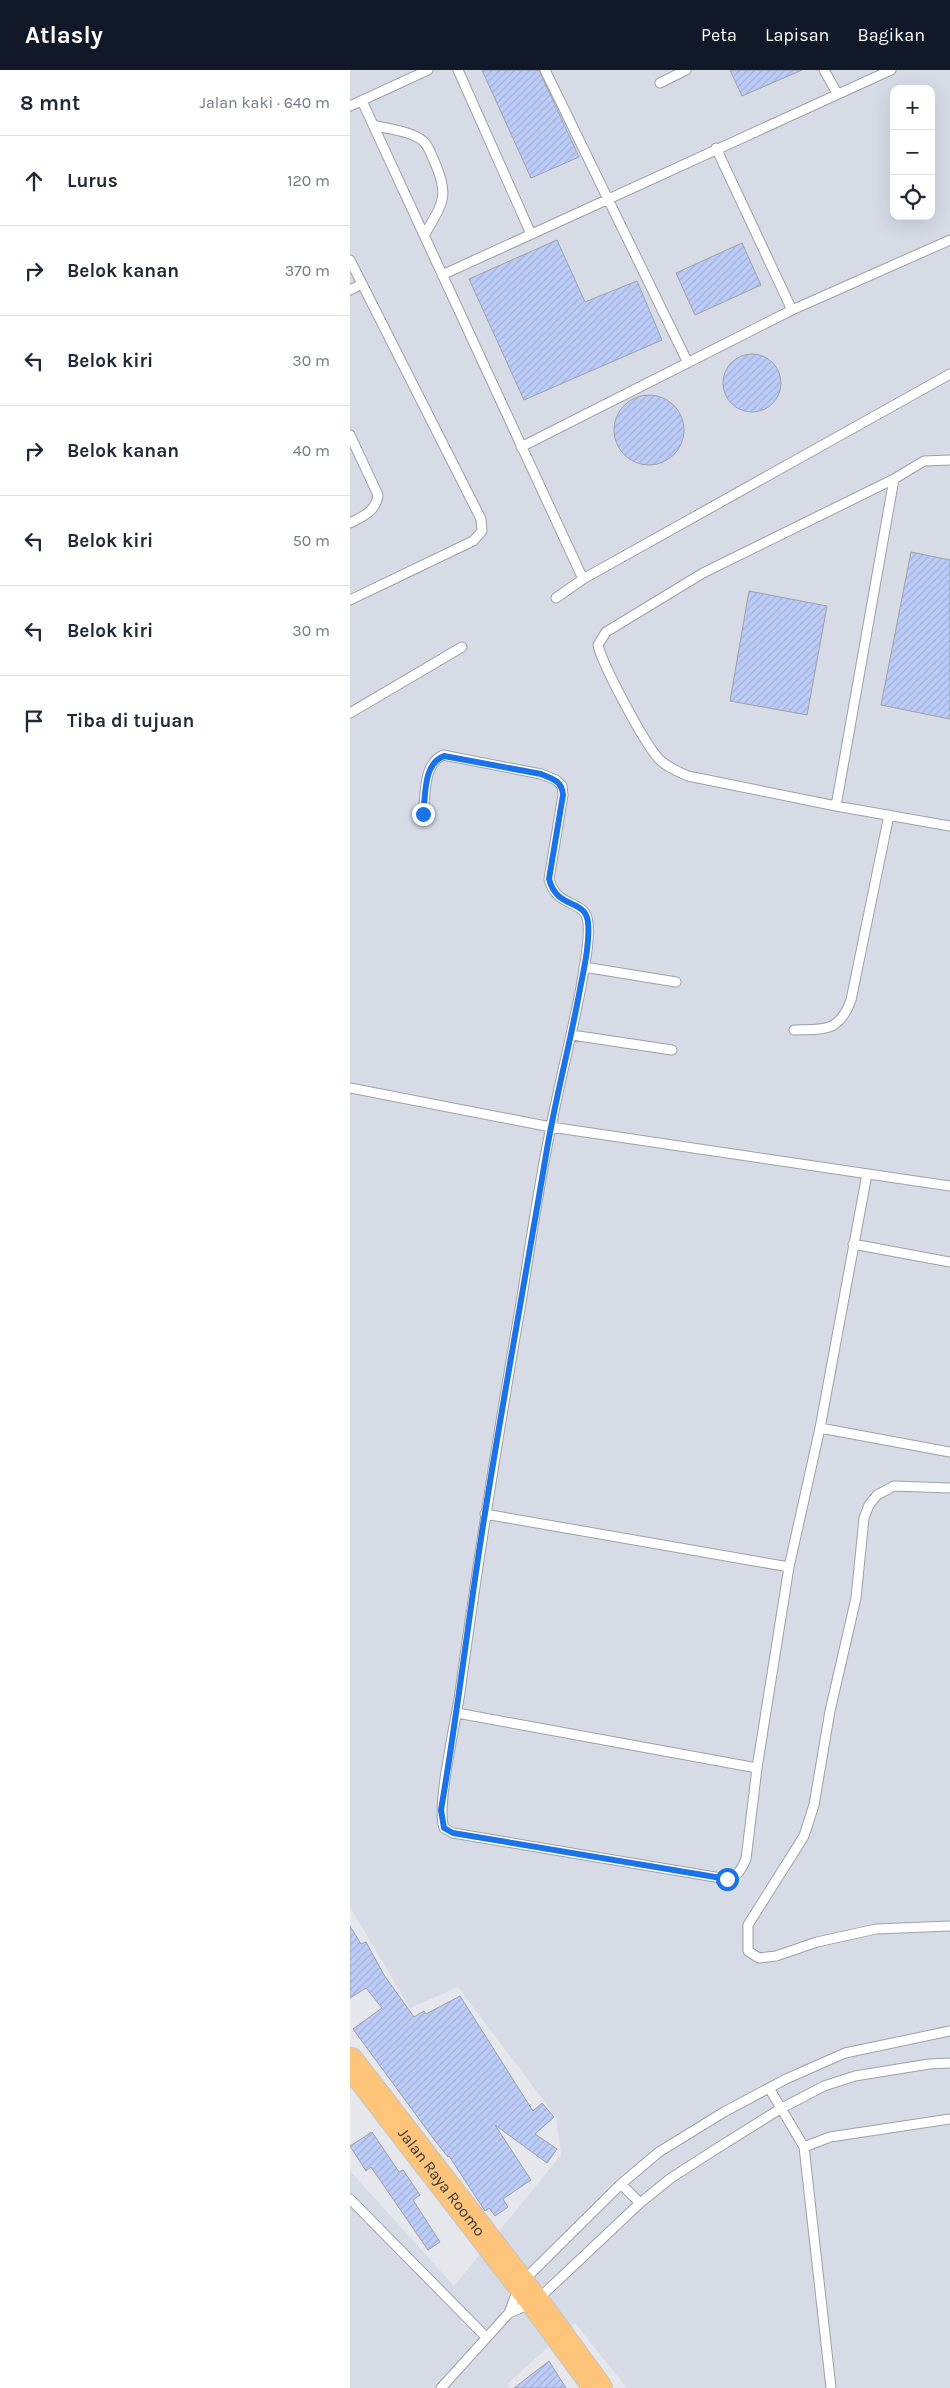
<!DOCTYPE html>
<html lang="id">
<head>
<meta charset="utf-8">
<style>
	:root { --surface:#fff; --page:#f2f2f3; --text:#1f2937; --muted:#747a83; --line:#e0e1e3; --accent:#111827 }
	body { margin:0; font-family:Karla,sans-serif; background:var(--page); color:var(--text) }
	.controls { position:absolute; right:15px; top:15px; display:grid; overflow:hidden; border-radius:10px; box-shadow:0 5px 20px #0002 }
	.controls button { width:45px; height:45px; display:grid; place-items:center; padding:0; border:0; border-bottom:1px solid var(--line); background:var(--surface); color:var(--text); font:25px sans-serif }
	.stop { position:absolute; width:15px; height:15px; margin:-11px; border:4px solid #1a73e8; border-radius:50%; background:#fff }
	.stop.end { background:#1a73e8; border-color:#fff; box-shadow:0 1px 5px #0008 }
	.list { margin:0; padding:0; list-style:none }
	h2 { display:flex; justify-content:space-between; align-items:center; height:65px; margin:0; padding:0 20px; font-size:21px }
	h2 small { font-size:16px; font-weight:400; color:var(--muted) }
	.list li { display:grid; grid-template-columns:32px 1fr auto; gap:15px; align-items:center; box-sizing:border-box; height:90px; padding:0 20px; border-top:1px solid var(--line) }
	.list b { display:block; font-size:19px; white-space:nowrap }
	.list em { font-size:16px; font-style:normal; color:var(--muted) }
	.icon { flex:none; width:28px; height:28px; fill:none; stroke:currentColor; stroke-width:2; stroke-linecap:round; stroke-linejoin:round }
	.map { position:relative; flex:none; width:600px; height:2318px; overflow:hidden }
	header { display:flex; align-items:center; gap:30px; box-sizing:border-box; height:70px; padding:0 25px; background:var(--accent); color:#fff }
	header strong { font-size:24px }
	nav { display:flex; gap:28px; margin-inline-start:auto; font-size:18px }
	main { display:flex }
	aside { flex:1; background:var(--surface) }
	.map>svg:first-child { display:block }
	.built { fill:#d6dbe6; fill-rule:evenodd }
	.building { fill:url(#building-hatch); stroke:#9ea0a5 }
	.lines { fill:none; stroke-linecap:round; stroke-linejoin:round }
	.service-casing { stroke:#9ea0a6; stroke-width:11 }
	.trunk-casing { stroke:#c3c3c4; stroke-width:30 }
	.service { stroke:#fff; stroke-width:9 }
	.trunk { stroke:#fec47a; stroke-width:28 }
	.route { stroke:#1a73e8; stroke-width:6 }
	.labels { text-anchor:middle; dominant-baseline:central; stroke-width:4; stroke-linejoin:round; paint-order:stroke }
	.street-label { font-size:16px; fill:#38383b; stroke:#fff }
</style>
</head>
<body>
<header>
<strong>Atlasly</strong>
<nav><a>Peta</a><a>Lapisan</a><a>Bagikan</a></nav>
</header>
<main>
<aside>
<h2>8 mnt<small>Jalan kaki · 640 m</small></h2>
<ul class="list">
<li><svg class="icon" aria-label="ahead" viewBox="0 0 24 24"><path d="M12 20V5M6 11l6-6 6 6"/></svg><div><b>Lurus</b></div><em>120 m</em></li>
<li><svg class="icon" aria-label="right" viewBox="0 0 24 24"><path d="M7 20v-9h11M14 6l5 5-5 5"/></svg><div><b>Belok kanan</b></div><em>370 m</em></li>
<li><svg class="icon" aria-label="left" viewBox="0 0 24 24"><path d="M17 20v-9H6M10 6l-5 5 5 5"/></svg><div><b>Belok kiri</b></div><em>30 m</em></li>
<li><svg class="icon" aria-label="right" viewBox="0 0 24 24"><path d="M7 20v-9h11M14 6l5 5-5 5"/></svg><div><b>Belok kanan</b></div><em>40 m</em></li>
<li><svg class="icon" aria-label="left" viewBox="0 0 24 24"><path d="M17 20v-9H6M10 6l-5 5 5 5"/></svg><div><b>Belok kiri</b></div><em>50 m</em></li>
<li><svg class="icon" aria-label="left" viewBox="0 0 24 24"><path d="M17 20v-9H6M10 6l-5 5 5 5"/></svg><div><b>Belok kiri</b></div><em>30 m</em></li>
<li><svg class="icon" aria-label="arrive" viewBox="0 0 24 24"><path d="M6 21V4h12l-3 4 3 4H6"/></svg><div><b>Tiba di tujuan</b></div></li>
</ul>
</aside>
<div class="map">
<svg width="600" height="2318" viewBox="0 0 600 2318">
	<defs>
		<pattern id="building-hatch" width="6" height="6" patternUnits="userSpaceOnUse" patternTransform="scale(1.25)"><rect width="6" height="6" fill="#bcccf9"/><path d="M-1 1l2-2M0 6l6-6M5 7l2-2" fill="none" stroke="#a2b0d6"/></pattern>
	</defs>
	<rect width="100%" height="100%" fill="#e5e7ed"/>
	<!-- built -->
	<path class="built" d="M0,0H600V2318H277L225,2253L158,2313L160,2318H0V2101L104,2216L211,2085L206,2047L108,1917L60,1938L0,1837ZM544,19H581V146H544Z"/>
	<!-- building -->
	<path class="building" d="M132,0H189L229,87L181,108Z
		M380,0H452L392,26Z
		M207,170L235,232L287,211L312,270L174,330L119,209Z
		M392,173L411,215L345,245L326,203Z
		M373 313a29 29 0 1 1 58 0a29 29 0 1 1-58 0Z
		M264 360a35 35 0 1 1 70 0a35 35 0 1 1-70 0Z
		M561,482L600,490V649L531,635Z
		M399,521L477,536L457,645L380,631Z
		M0,1856L11,1874L16,1872L34,1905L64,1947L74,1941L76,1944L110,1926L183,2041L192,2033L204,2047L185,2064L207,2079L197,2093L145,2055L181,2110L153,2129L158,2137L145,2146L139,2138L135,2141L99,2086L98,2087L86,2072L3,1959L32,1938L16,1918L0,1928Z
		M22,2062L49,2102L53,2100L70,2125L63,2130L90,2172L78,2180L21,2097L16,2101L0,2076Z
		M199,2291L216,2318H164Z"/>
	<g class="lines">
		<!-- service casing -->
		<g class="service-casing">
			<path id="service" d="M108,0L181,164
				M195,0L338,293
				M474,0L487,23
				M310,13L336,0
				M12,31L233,509
				M0,36L78,0
				M23,55C37,59 63,61 74,72C79,77 82,86 85,93C100,127 92,134 75,164
				M366,78L442,240
				M0,190L131,449L132,461L123,471L0,530
				M92,205L541,0
				M0,220L12,214
				M0,365L28,425C26,441 14,446 0,453
				M171,377L442,240L600,170
				M600,390L574,391L544,409L353,503L256,562L248,575C252,594 297,679 311,691C319,698 329,702 338,706L486,736L600,756
				M206,528L233,509L600,304
				M0,643L112,577
				M486,736L544,409
				M73,744C76,724 73,694 93,685L191,704L206,710L212,716L213,725L199,809C207,840 236,828 238,853C240,873 234,897 231,917C222,964 210,1010 201,1057C189,1113 181,1170 172,1227C149,1359 128,1490 110,1622C106,1652 86,1735 94,1758L103,1763L377,1809C388,1806 391,1800 396,1789L407,1698L439,1497L470,1358L517,1104
				M234,897L326,912
				M444,960C474,959 489,963 501,930L539,745
				M222,965L322,980
				M0,1018L201,1057L600,1116
				M503,1174L600,1192
				M470,1358L600,1382
				M600,1418L544,1416L527,1425L519,1435L514,1448L506,1528L480,1641L464,1735L454,1766L398,1855V1881L409,1888L426,1886L467,1872L526,1859L600,1856
				M135,1444L439,1497
				M107,1643L407,1698
				M419,2018L454,2077
				M271,2114L290,2133
				M0,2129L136,2267
				M159,2243L170,2214L271,2114L309,2082L374,2042L436,2009L495,1983L600,1961
				M91,2318L159,2243L185,2232L290,2133L321,2108L366,2079L430,2039L474,2016L505,2006L579,1994L600,1993
				M481,2318L454,2077L480,2067L600,2049"/>
		</g>
		<!-- trunk casing -->
		<g class="trunk-casing">
			<g id="trunk">
				<path id="s1" d="M0,1992L185,2232L248,2318"/>
			</g>
		</g>
		<!-- service -->
		<use href="#service" class="service"/>
		<!-- trunk -->
		<use href="#trunk" class="trunk"/>
	</g>
	<g class="lines">
		<!-- route -->
		<path class="route" d="M73,744C76,724 73,694 94,686L191,704C203,709 212,711 213,725L199,809C207,840 235,828 238,852C240,873 234,898 230,919C220,975 205,1029 196,1085C176,1204 154,1324 135,1443C119,1542 108,1641 91,1740L94,1758L103,1763L377,1809"/>
	</g>
	<g class="labels">
		<!-- street labels -->
		<g class="street-label">
			<text stroke="none"><textPath href="#s1" startOffset="151">Jalan Raya Roomo</textPath></text>
		</g>
	</g>
</svg>
<div class="controls">
<button>+</button>
<button>−</button>
<button><svg class="icon" aria-label="locate" viewBox="0 0 24 24"><circle cx="12" cy="12" r="6"/><path d="M12 2v4M12 18v4M2 12h4M18 12h4"/></svg></button>
</div>
<div class="stop" style="left:377px;top:1809px"></div>
<div class="stop end" style="left:73px;top:744px"></div>
</div>
</main>
</body>
</html>
